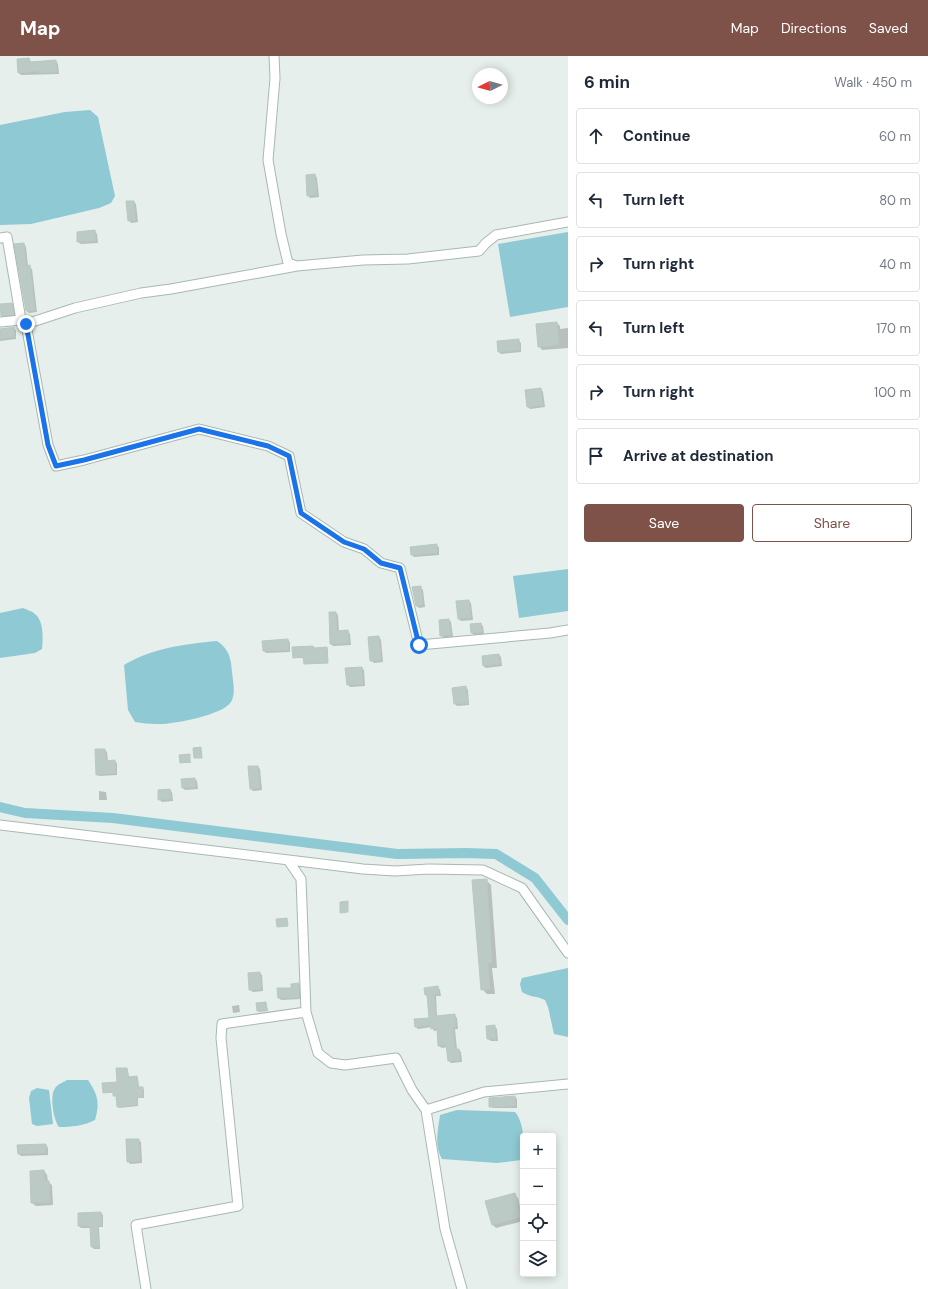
<!DOCTYPE html>
<html lang="en">
<head>
<meta charset="utf-8">
<style>
	:root { --surface:#fff; --page:#f2f2f3; --text:#1f2937; --muted:#747a83; --line:#e0e1e3; --accent:#7f5249 }
	body { margin:0; font-family:"DM Sans",sans-serif; background:var(--page); color:var(--text) }
	.controls { position:absolute; right:12px; bottom:12px; display:grid; overflow:hidden; border-radius:4px; box-shadow:0 2px 10px #0003 }
	.controls button { width:36px; height:36px; display:grid; place-items:center; padding:0; border:0; border-bottom:1px solid var(--line); background:var(--surface); color:var(--text); font:20px sans-serif }
	.compass { position:absolute; left:472px; top:12px; width:36px; height:36px; border-radius:50%; background:var(--surface); box-shadow:0 2px 10px #0003; rotate:265deg }
	.stop { position:absolute; width:12px; height:12px; margin:-9px; border:3px solid #1a73e8; border-radius:50%; background:#fff }
	.stop.end { background:#1a73e8; border-color:#fff; box-shadow:0 1px 4px #0008 }
	.list { margin:0; padding:0; list-style:none }
	h2 { display:flex; justify-content:space-between; align-items:center; height:52px; margin:0; padding:0 16px; font-size:17px }
	h2 small { font-size:13px; font-weight:400; color:var(--muted) }
	.list li { display:grid; grid-template-columns:26px 1fr auto; gap:12px; align-items:center; box-sizing:border-box; height:56px; margin:0 8px 8px; padding:0 8px; border:1px solid var(--line); border-radius:4px }
	.list b { display:block; font-size:15px; white-space:nowrap }
	.list em { font-size:13px; font-style:normal; color:var(--muted) }
	.actions { display:flex; gap:8px; padding:12px 16px }
	.actions a { flex:1; padding:9px 0; border:1px solid var(--accent); border-radius:4px; text-align:center; font-size:14px; color:var(--accent) }
	.actions .main { background:var(--accent); color:#fff }
	.icon { flex:none; width:22px; height:22px; fill:none; stroke:currentColor; stroke-width:2; stroke-linecap:round; stroke-linejoin:round }
	.map { position:relative; flex:none; width:568px; height:1233px; overflow:hidden }
	header { display:flex; align-items:center; gap:24px; box-sizing:border-box; height:56px; padding:0 20px; background:var(--accent); color:#fff }
	header strong { font-size:19px }
	nav { display:flex; gap:22px; margin-inline-start:auto; font-size:14px }
	main { display:flex }
	aside { flex:1; background:var(--surface) }
	.map>svg:first-child { display:block }
	.water { fill:#8ec9d4 }
	.shadow { fill:#0003 }
	.lines { fill:none; stroke-linecap:round; stroke-linejoin:round }
	.canal { stroke:#8ec9d4; stroke-width:10 }
	.building { fill:#bbcac4; stroke:#b8c9c2 }
	.minor-casing { stroke:#a8b8b2; stroke-width:11 }
	.minor { stroke:#fff; stroke-width:9 }
	.route { stroke:#1a73e8; stroke-width:5 }
</style>
</head>
<body>
<header>
<strong>Map</strong>
<nav><a>Map</a><a>Directions</a><a>Saved</a></nav>
</header>
<main>
<div class="map">
<svg width="568" height="1233" viewBox="0 0 568 1233">
	<rect width="100%" height="100%" fill="#e6efeb"/>
	<!-- water -->
	<path class="water" d="M90,54L98,61L115,140L111,147L99,152L31,168L0,169V69L65,56Z
		M568,176V251L510,261L498,188Z
		M568,513V555L519,562L513,520Z
		M23,552C27,554 32,555 35,558C44,565 43,583 42,593L35,597L0,602V557Z
		M217,585C229,593 231,602 232,616C233,626 236,638 231,646C223,659 172,669 156,668C149,668 142,667 135,666L128,654L124,609C152,592 185,588 217,585Z
		M568,912V981L554,978L548,951L545,944C537,940 529,941 522,936L520,928L522,922Z
		M67,1024H88C98,1039 100,1047 95,1064C83,1070 72,1071 59,1071C53,1063 49,1038 56,1031C58,1028 64,1026 67,1024Z
		M37,1032L49,1034L53,1068L37,1070L32,1068L29,1042L31,1035Z
		M457,1054L515,1056C524,1065 526,1094 521,1104L497,1107L442,1103C434,1090 438,1073 440,1059Z"/>
	<!-- shadow -->
	<path class="shadow" d="M29,3L32,7L56,5L58,8L59,18L21,19L19,17Z
		M315,119L317,122L319,141L310,142L308,139Z
		M134,146L136,148L138,166L131,167L129,164Z
		M95,175L97,178L98,187L81,188L78,186Z
		M24,188L26,191L28,210L32,213L37,256L29,257L26,254Z
		M12,248L14,251L15,261L4,262L2,259Z
		M557,267L560,270V273L568,272V292L542,294L539,290Z
		M13,272L16,274V283L0,285V274Z
		M518,284L521,287V296L501,298L499,296Z
		M541,333L543,336L545,351L530,353L527,350Z
		M436,489L439,491V499L414,501L412,499Z
		M421,532L423,534L425,551L419,552L416,549Z
		M469,545L471,547L473,564L461,565L459,563Z
		M336,557L338,559L339,576L348,575L350,578L351,589L333,590L331,588Z
		M449,564L451,566L453,581L444,582L441,579Z
		M480,568L483,570L484,578L474,579L472,577Z
		M379,581L381,584L383,606L374,607L371,604Z
		M287,584L290,586V596L266,597L264,595L263,586Z
		M313,591L314,593H328V607L306,608L304,602H294L293,592Z
		M499,599L501,601L502,610L486,612L484,610Z
		M362,612L364,614L365,630L350,631L348,629Z
		M466,631L468,634L469,649L457,650L455,648Z
		M105,694L107,696L108,706L114,705L117,707V719L99,720L97,718Z
		M189,700L191,707L181,706Z
		M258,711L260,713L262,734L253,735L251,733Z
		M195,723L197,725L198,733L185,734L183,732Z
		M170,734L172,736L173,745L162,746L159,743Z
		M99,735L106,736L107,744H99Z
		M486,824L491,829L497,912H492L495,938H487L482,933Z
		M260,917L262,919L263,935L253,936L250,934Z
		M299,928L300,930L301,943L281,944L279,942Z
		M438,931L440,934L441,940H436L437,961L454,959L457,962L458,973H455L457,994H459L461,996L462,1006L451,1007L448,1004L447,991L442,992L439,990L438,974L434,975L432,971L418,973L416,971L430,963L428,941L426,939Z
		M266,947L268,955L259,956L258,955Z
		M239,949L240,956L233,957L232,950Z
		M494,970L497,973L498,985H491L488,983Z
		M127,1013L128,1014L129,1022L137,1021L138,1022L139,1032L144,1033V1042H138V1050L119,1052L118,1050L117,1041L114,1039V1037H105L104,1036L118,1027Z
		M515,1041L517,1043V1052H493L490,1050Z
		M138,1084L141,1086L142,1107L130,1108L128,1105Z
		M46,1089L48,1092V1099L21,1100L19,1098V1090Z
		M44,1115L47,1119L48,1126L52,1129L53,1149L36,1150L32,1147Z
		M514,1138L518,1142L523,1165L496,1172L492,1168Z
		M101,1157L103,1159V1171H99L100,1193H94L92,1191L91,1172H81L79,1170Z"/>
	<g class="lines">
		<!-- canal -->
		<path class="canal" d="M0,751L25,757L113,762L397,798L466,797L496,798L535,822L568,864"/>
	</g>
	<!-- building -->
	<path class="building" d="M29,2L30,6L56,4L57,16L39,17V15L18,17L17,3Z
		M315,118L317,139L307,140L306,119Z
		M126,145H134L136,164L128,165Z
		M95,174L96,185L77,186V176Z
		M24,187L26,210L30,209L35,254L26,255L14,188Z
		M12,247L14,259L1,260L0,248Z
		M557,266L559,289L538,291L536,268Z
		M14,271V281L0,283V273Z
		M519,283L520,294L498,296L497,285Z
		M541,332L543,349L527,351L525,334Z
		M437,488V497L411,499L410,491Z
		M421,530L423,549L416,550L412,531Z
		M469,544L471,562L458,563L456,545Z
		M329,556H336L337,575L348,574L349,587L330,588Z
		M449,563L451,579L440,580L439,564Z
		M481,567L482,576L471,577L470,568Z
		M379,580L381,604L370,605L368,581Z
		M288,583L289,594L263,595L262,585Z
		M313,590L314,592L327,591L328,607L304,608L303,601L293,602L292,591Z
		M499,598L500,608L483,610L482,600Z
		M362,611L363,628L347,629L345,612Z
		M466,630L468,647L454,648L452,632Z
		M201,691L202,702H194L193,692Z
		M95,693H105L106,705L115,704L116,717L96,719Z
		M190,698V706L180,707L179,699Z
		M248,710H258L260,732L250,733Z
		M195,722L196,731L182,732L181,723Z
		M170,733L171,743L158,744V734Z
		M487,823L492,907H488L490,933L481,934L472,824Z
		M348,845V856L340,857V846Z
		M287,862L288,870L277,871L276,863Z
		M260,916L262,933L249,934L248,917Z
		M299,927V942H278L277,932H291V928Z
		M438,930L439,938L434,939L436,960L455,958L456,971H453L455,993H459L460,1004L448,1005L446,989L438,990L437,972L431,973V969L415,971L414,963L429,962L427,939H425L424,932Z
		M266,946L267,954L257,955L256,947Z
		M495,969L496,983H487L486,970Z
		M116,1012H127L128,1021L137,1020L138,1031H143V1041H137V1049L117,1051L116,1040H113V1036L103,1037L102,1027L117,1026Z
		M515,1040V1050L489,1051V1042Z
		M126,1083H139L140,1105L127,1106Z
		M46,1088V1097L18,1098L17,1089Z
		M44,1114L45,1125H49L50,1146L31,1147L30,1115Z
		M515,1137L521,1161L492,1169L485,1145Z
		M101,1156L102,1170H98L99,1191H91L90,1170H78V1157Z"/>
	<g class="lines">
		<!-- minor casing -->
		<g class="minor-casing">
			<path id="minor" d="M274,0L275,22L268,104L281,178L288,207L297,210
				M568,166L496,179L486,187L479,195L408,203L363,204L297,210L171,233L141,237L75,252L26,268L48,389L56,410L84,404L199,373L268,390L289,400L301,457L344,486L364,493L381,507L400,512L419,589L550,577L568,574
				M0,182L7,181L21,264L26,268
				M0,266L21,264
				M0,769L363,813L395,815L429,813L483,814L522,832L568,897
				M288,804L301,823L306,956L318,997L331,1007L345,1009L396,1002L412,1034L426,1054L484,1036L568,1028
				M426,1054L445,1173L462,1233
				M146,1233L136,1169L238,1150L221,982L222,968L306,956"/>
		</g>
		<!-- minor -->
		<use href="#minor" class="minor"/>
	</g>
	<g class="lines">
		<!-- route -->
		<path class="route" d="M26,268L48,389L56,410L84,404L199,373L268,390L289,400L301,457L344,486L364,493L381,507L400,512L419,589"/>
	</g>
</svg>
<div class="controls">
<button>+</button>
<button>−</button>
<button><svg class="icon" aria-label="locate" viewBox="0 0 24 24"><circle cx="12" cy="12" r="6"/><path d="M12 2v4M12 18v4M2 12h4M18 12h4"/></svg></button>
<button><svg class="icon" aria-label="layers" viewBox="0 0 24 24"><path d="M12 4l9 5-9 5-9-5zM3 14l9 5 9-5"/></svg></button>
</div>
<svg class="compass" viewBox="-18 -18 36 36"><path d="M0-13l5 13h-10z" fill="#e53935"/><path d="M0 13l5-13h-10z" fill="#747a83"/></svg>
<div class="stop" style="left:419px;top:589px"></div>
<div class="stop end" style="left:26px;top:268px"></div>
</div>
<aside>
<h2>6 min<small>Walk · 450 m</small></h2>
<ul class="list">
<li><svg class="icon" aria-label="ahead" viewBox="0 0 24 24"><path d="M12 20V5M6 11l6-6 6 6"/></svg><div><b>Continue</b></div><em>60 m</em></li>
<li><svg class="icon" aria-label="left" viewBox="0 0 24 24"><path d="M17 20v-9H6M10 6l-5 5 5 5"/></svg><div><b>Turn left</b></div><em>80 m</em></li>
<li><svg class="icon" aria-label="right" viewBox="0 0 24 24"><path d="M7 20v-9h11M14 6l5 5-5 5"/></svg><div><b>Turn right</b></div><em>40 m</em></li>
<li><svg class="icon" aria-label="left" viewBox="0 0 24 24"><path d="M17 20v-9H6M10 6l-5 5 5 5"/></svg><div><b>Turn left</b></div><em>170 m</em></li>
<li><svg class="icon" aria-label="right" viewBox="0 0 24 24"><path d="M7 20v-9h11M14 6l5 5-5 5"/></svg><div><b>Turn right</b></div><em>100 m</em></li>
<li><svg class="icon" aria-label="arrive" viewBox="0 0 24 24"><path d="M6 21V4h12l-3 4 3 4H6"/></svg><div><b>Arrive at destination</b></div></li>
</ul>
<div class="actions"><a class="main">Save</a><a>Share</a></div>
</aside>
</main>
</body>
</html>
